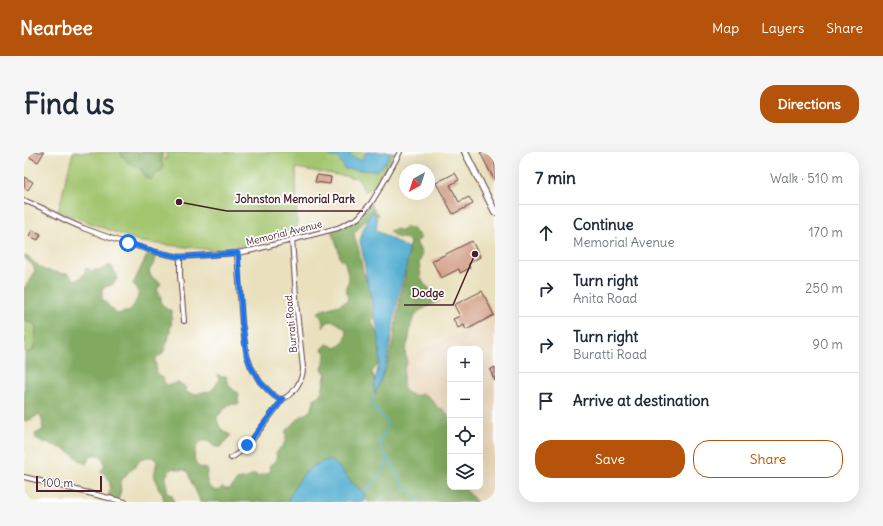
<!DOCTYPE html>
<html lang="en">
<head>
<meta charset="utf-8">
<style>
	:root { --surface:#fff; --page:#f6f6f7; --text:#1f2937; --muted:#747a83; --line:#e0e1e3; --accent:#b45309 }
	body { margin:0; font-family:Delius,sans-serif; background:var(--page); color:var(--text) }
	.controls { position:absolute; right:12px; bottom:12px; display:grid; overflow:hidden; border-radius:8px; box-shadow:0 4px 16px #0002 }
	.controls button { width:36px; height:36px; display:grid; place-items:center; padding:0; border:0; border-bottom:1px solid var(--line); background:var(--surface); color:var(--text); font:20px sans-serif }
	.compass { position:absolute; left:375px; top:12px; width:36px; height:36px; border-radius:50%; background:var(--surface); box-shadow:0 4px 16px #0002; rotate:219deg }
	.scale { position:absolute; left:12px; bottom:10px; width:66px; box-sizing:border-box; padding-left:4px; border:2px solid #4a1f2b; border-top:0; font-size:11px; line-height:14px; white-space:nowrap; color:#4a1f2b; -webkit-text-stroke:3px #fff; paint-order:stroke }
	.stop { position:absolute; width:12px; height:12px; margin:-9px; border:3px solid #1a73e8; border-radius:50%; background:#fff }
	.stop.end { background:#1a73e8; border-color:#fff; box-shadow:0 1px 4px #0008 }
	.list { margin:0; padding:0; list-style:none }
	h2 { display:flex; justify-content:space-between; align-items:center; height:52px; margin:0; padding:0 16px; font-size:17px }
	h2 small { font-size:13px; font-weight:400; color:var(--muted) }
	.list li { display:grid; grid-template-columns:26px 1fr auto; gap:12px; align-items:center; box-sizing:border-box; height:56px; padding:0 16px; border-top:1px solid var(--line) }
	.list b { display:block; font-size:15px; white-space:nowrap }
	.list p { margin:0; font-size:13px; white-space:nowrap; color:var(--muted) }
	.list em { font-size:13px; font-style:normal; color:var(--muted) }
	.actions { display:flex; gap:8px; padding:12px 16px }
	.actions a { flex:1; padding:9px 0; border:1px solid var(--accent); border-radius:16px; text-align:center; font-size:14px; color:var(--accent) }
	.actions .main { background:var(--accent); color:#fff }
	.icon { flex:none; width:22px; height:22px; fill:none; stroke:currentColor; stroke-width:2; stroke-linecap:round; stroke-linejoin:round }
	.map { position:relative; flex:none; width:471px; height:350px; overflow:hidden; border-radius:16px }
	header { display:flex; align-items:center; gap:24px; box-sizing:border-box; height:56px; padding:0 20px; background:var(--accent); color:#fff }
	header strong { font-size:19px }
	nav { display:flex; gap:22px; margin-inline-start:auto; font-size:14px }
	.intro { display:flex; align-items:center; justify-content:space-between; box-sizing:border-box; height:96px; padding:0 24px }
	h1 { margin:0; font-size:28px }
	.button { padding:10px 18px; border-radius:16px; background:var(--accent); color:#fff; font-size:14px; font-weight:700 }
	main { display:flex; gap:24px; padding:0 24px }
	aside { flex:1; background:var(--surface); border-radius:16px; box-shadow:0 4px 16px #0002 }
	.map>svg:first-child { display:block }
	.built { fill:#e8d4b7 }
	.green { fill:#a2c56e; stroke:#76724c }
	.forest { fill:#81aa61; stroke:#666446 }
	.water { fill:#55afd2; stroke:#50677e }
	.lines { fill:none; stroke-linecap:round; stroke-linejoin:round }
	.stream { stroke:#55afd2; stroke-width:1.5 }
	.building { fill:#d19e86 }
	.minor-casing { stroke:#623c41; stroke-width:6 }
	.secondary-casing { stroke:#623c41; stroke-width:8 }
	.minor { stroke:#fff; stroke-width:4 }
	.secondary { stroke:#fff; stroke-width:6 }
	.route { stroke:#1a73e8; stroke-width:5 }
	.labels { text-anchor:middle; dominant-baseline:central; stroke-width:3.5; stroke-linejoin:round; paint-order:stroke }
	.street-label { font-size:10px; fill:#4a1f2b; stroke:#fff }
	.leader { fill:none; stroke:#4a1f2b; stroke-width:1.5 }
	.callout-dot { fill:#4a1f2b; stroke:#fff; stroke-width:1.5 }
	.callout-label { font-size:11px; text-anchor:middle; font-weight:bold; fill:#4a1f2b; stroke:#fff; stroke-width:3.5; stroke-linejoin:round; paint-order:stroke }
</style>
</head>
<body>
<header>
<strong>Nearbee</strong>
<nav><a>Map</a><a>Layers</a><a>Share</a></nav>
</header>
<div class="intro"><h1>Find us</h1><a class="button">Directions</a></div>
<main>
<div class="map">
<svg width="471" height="350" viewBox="0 0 471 350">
	<rect width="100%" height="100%" fill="#fff"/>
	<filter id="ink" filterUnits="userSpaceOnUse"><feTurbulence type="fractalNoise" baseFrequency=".025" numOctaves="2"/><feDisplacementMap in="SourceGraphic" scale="8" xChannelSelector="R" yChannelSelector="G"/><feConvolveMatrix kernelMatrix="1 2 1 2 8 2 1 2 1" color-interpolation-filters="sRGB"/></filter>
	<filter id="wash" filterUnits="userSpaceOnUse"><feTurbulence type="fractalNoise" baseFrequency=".012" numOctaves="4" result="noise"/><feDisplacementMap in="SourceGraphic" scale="16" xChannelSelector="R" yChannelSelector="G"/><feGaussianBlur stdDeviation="0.9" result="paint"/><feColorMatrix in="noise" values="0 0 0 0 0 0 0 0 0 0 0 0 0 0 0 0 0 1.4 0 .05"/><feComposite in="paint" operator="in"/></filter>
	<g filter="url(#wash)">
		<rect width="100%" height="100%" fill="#e9e0bd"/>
		<!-- built -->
		<path class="built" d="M471,166V350H453L439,335H456V197H426V265L419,257H416L413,255L409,249L396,243H391L385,242L381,239L379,227L380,217L383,211L382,205Z"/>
		<!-- green -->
		<path class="green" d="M49,0H129L142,8V0H371L351,34L341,40L336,30L332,26L272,16L273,80L237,91L188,98L117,90L34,59Z
			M0,168L9,171L12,175L10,196L7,200L1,201Z"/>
		<!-- forest -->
		<path class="forest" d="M96,0H139L137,9L140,16L126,28L121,25L117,17C105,13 102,10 96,0Z
			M347,51L349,56L355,64L347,63L343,66L330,81L331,87L334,95L339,119L350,150L351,162L347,169C353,180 361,194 357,206C356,211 351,216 348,220L352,231L359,220L364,210L370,184L377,140L381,126V112L382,101L386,91L384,87L372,85L365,79L372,77L377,79L381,76L386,75L391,79L397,86L392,90L397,100L398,104L395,111L397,126L400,132L413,143L415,149L395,159L393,161L387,172L385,187L381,199L383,211L380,217L379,227L380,239C386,242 392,245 398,242C402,243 407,246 409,249C413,254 412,257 419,257L426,265V335H439L453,350H344C340,340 335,338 328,331C321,323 315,314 306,308L273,331L263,350H175L176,348L169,333L167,330L164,320L161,318H156L149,316C137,327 144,325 143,339L146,343H148L150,350H140C139,345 139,339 134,336L133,330L130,324L133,309L128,305H123L117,307L110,316L105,319L101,325L96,329V332L97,338L94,348L84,346C87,334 88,326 76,319L80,316C81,310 79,303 73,303C70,302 68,304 66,304L62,312C54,308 48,301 40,297C31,293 21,291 12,287L11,282L19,278L18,267L15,262L8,267L2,269L0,268L1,201L7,200L10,196L12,175L9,171L0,168V136L8,126L11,118L9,114L0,105V104H2L20,118L41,122L43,121L51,128C57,127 60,122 62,116L68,119C75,116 78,120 85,113L88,115L94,126L88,133L78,136V147L92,161L95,162L100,160H105C109,155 116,145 114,138C113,135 111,134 109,132L125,99L133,101L131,110L125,119L127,125L137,131L133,138L137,144V151L144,158H148C148,174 145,189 138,203H136C129,208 132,208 132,215C133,217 132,218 132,220L139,226L141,232L145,233L154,231L161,235L162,240C174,246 175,238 185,240L190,236L195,228L193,222L198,225L202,224L203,225L202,228L207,236L215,242L214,248L215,252H207L204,253L193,265V268L196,276L204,282L207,283L196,295C194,295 192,295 190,294C187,292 185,289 182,289C171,286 167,309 174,314C176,316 180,316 183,317V321L182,325L185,335L192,339L196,338L198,335L201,337H206L213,328L223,326L230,322L234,324L245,321L246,319L245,314C250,310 254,308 252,301C258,294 265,289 261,280C266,276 269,270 275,266C278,263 280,263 283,261C288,258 290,252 290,247C301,242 298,232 302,222L298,217C301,211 300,207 301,201L298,197L303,192L312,196C318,193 326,184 321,177C321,176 317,174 316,173C314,171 310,169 307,169C303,170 301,173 299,175L298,166L293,161L298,158L315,153L324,148L322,135L325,128L321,110L316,107L314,96L307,78L332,66Z"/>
		<!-- water -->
		<path class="water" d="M304,0H324C326,5 332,6 337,8L343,0H367C364,6 360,15 353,18C349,20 327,17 321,17L314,5H307Z
			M348,58L353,68L352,78L385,97L382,116L375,141L362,214L351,243L350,234L356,207L355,187L348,149L343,130L340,108L336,90L338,80Z
			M306,308L312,312L328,331L340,341L341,350H263C273,331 282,312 306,308Z"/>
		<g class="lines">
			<!-- stream -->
			<path class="stream" d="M351,243C350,246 348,249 348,252C349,256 351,258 354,260C366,271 366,275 356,288V295L376,326L380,335L387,340L396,350
				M340,341C342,336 348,334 351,330C358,323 361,315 364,306"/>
		</g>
		<g id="blocks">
			<!-- building -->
			<path class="building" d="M0,0H20L14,10L0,2Z
				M456,0H471V29L464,16Z
				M431,21L435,28L426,33L435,50L445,45L449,52L429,62L412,31Z
				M293,23L307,25L306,32L291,30Z
				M0,25L9,30L4,38L0,35Z
				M8,78L17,82L14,88L5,84Z
				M448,89L456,105L444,112L446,116L436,121L435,117L417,126L408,109Z
				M458,139L470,163L442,178L440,173L434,176L429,167L436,164L430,153Z
				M471,215V229L466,218Z"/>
		</g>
	</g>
	<g filter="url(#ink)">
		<use href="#blocks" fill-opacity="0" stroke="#623c41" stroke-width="1"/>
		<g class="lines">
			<!-- minor casing -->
			<g class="minor-casing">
				<path id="minor" d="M0,49L4,50L18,56L43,69L59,76L92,88L132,100L156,105L213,101L229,98L314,76L334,66L347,51L358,33L376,0
					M213,101L218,171L223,204L227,215L236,230L249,243L255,247H259
					M156,105V123L160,169
					M207,306L222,296L259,247C270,242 279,228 279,216L273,159L268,87
					M0,325L101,350"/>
			</g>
			<!-- secondary casing -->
			<g class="secondary-casing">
				<path id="secondary" d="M441,0L471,60"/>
			</g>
			<!-- minor -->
			<use href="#minor" class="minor"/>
			<!-- secondary -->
			<use href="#secondary" class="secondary"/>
		</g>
	</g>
	<g class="lines" filter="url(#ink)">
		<!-- route -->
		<path class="route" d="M104,91L132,100L156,105L214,101L218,171L223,204L227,215L236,230L249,243L255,247H259L223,293"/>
	</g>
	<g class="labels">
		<!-- street labels -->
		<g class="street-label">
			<text transform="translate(260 81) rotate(-14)">Memorial Avenue</text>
			<text transform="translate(267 172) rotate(-95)">Burrati Road</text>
		</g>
	</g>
	<!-- callouts -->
	<path class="leader" d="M155 50L203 59H339M451 102L429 153H380"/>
	<g class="callout-dot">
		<circle cx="155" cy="50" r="4"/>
		<circle cx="451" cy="102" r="4"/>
	</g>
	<g class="callout-label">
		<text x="271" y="51">Johnston Memorial Park</text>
		<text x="404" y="145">Dodge</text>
	</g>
</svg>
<div class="controls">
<button>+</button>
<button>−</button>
<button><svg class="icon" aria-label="locate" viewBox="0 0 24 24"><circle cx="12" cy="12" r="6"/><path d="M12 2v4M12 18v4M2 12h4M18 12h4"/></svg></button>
<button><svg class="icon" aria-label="layers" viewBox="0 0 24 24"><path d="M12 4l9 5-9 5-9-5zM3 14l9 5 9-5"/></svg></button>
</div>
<svg class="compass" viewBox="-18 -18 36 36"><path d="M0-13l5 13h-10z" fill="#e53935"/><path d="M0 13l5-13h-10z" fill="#747a83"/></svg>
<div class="scale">100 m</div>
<div class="stop" style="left:104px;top:91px"></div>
<div class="stop end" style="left:223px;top:293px"></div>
</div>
<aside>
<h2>7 min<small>Walk · 510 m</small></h2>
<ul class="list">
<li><svg class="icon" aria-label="ahead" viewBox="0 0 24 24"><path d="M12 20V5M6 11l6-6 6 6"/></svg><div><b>Continue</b><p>Memorial Avenue</p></div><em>170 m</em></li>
<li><svg class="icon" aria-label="right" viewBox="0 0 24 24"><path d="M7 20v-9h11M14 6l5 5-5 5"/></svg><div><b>Turn right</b><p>Anita Road</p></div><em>250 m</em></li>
<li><svg class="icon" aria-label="right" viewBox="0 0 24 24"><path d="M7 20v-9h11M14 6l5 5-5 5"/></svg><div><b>Turn right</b><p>Buratti Road</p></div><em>90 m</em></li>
<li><svg class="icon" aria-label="arrive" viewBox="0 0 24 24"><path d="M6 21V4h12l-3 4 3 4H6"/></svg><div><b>Arrive at destination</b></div></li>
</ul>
<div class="actions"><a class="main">Save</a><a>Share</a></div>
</aside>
</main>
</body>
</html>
